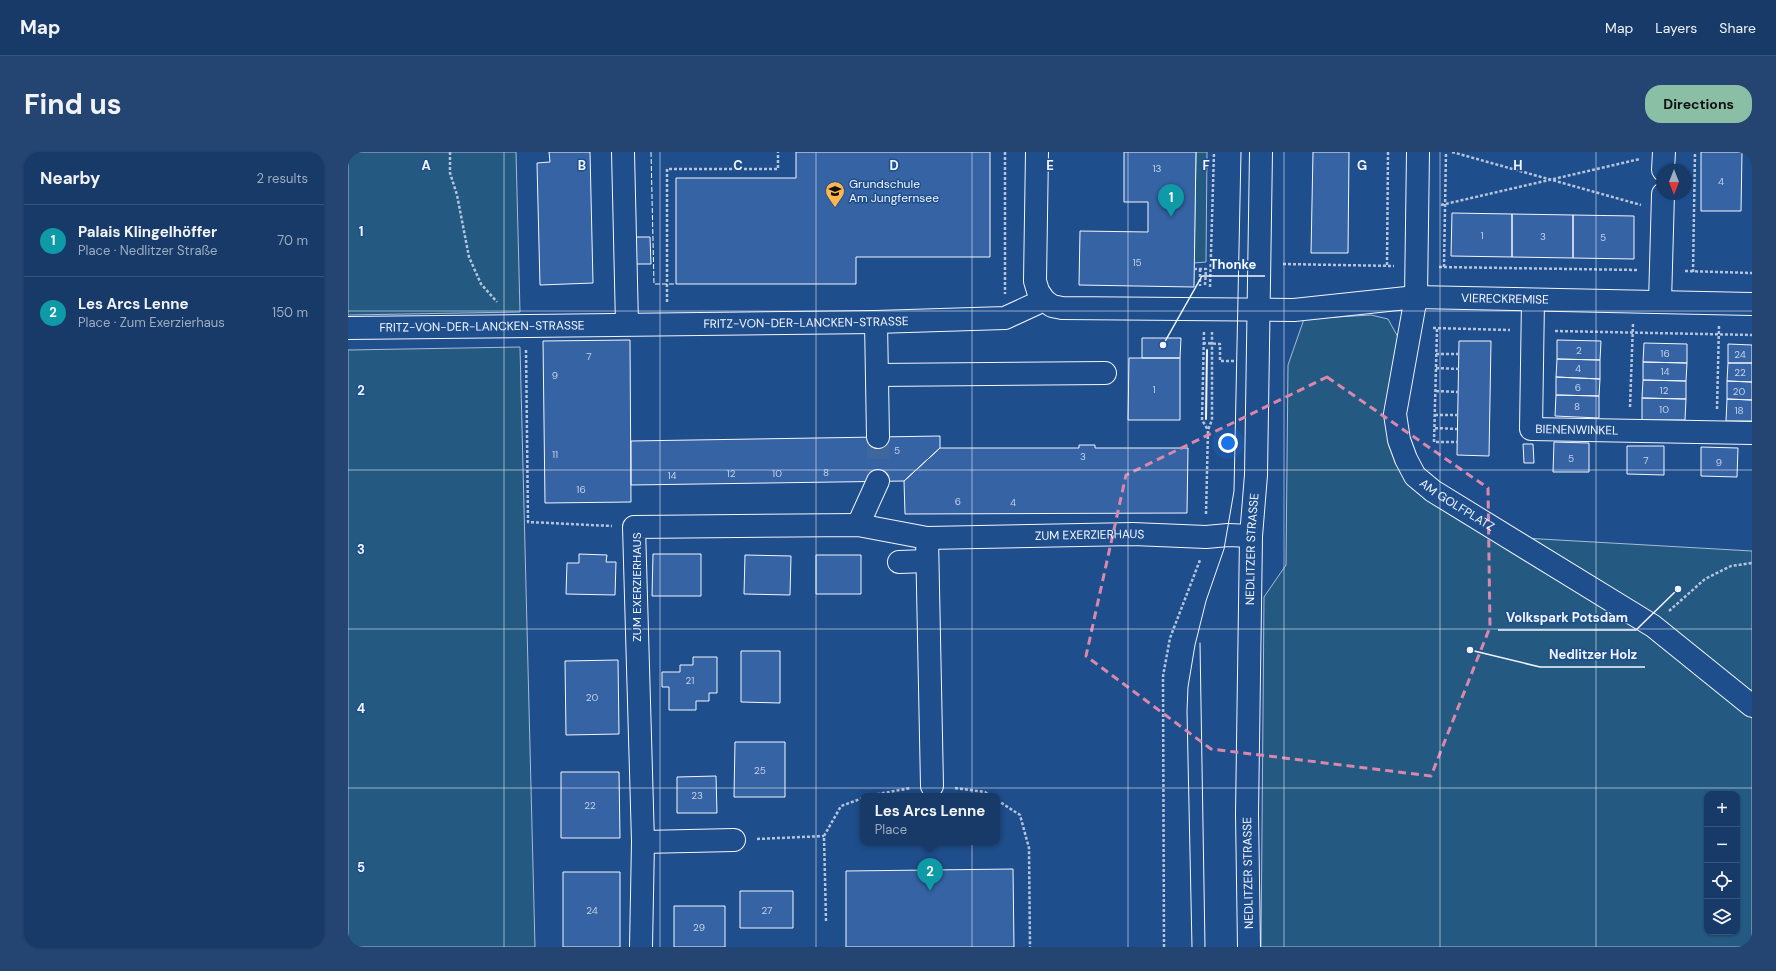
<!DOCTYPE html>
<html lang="en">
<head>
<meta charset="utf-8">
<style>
	:root { --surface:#173a69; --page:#244571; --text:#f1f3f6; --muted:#9eadc0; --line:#36547d; --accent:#8abfa5 }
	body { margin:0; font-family:"DM Sans",sans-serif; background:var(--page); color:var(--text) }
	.controls { position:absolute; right:12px; bottom:12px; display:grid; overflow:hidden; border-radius:8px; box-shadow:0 1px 3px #0004 }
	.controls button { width:36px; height:36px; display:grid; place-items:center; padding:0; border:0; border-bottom:1px solid var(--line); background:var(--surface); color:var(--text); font:20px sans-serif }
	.compass { position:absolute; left:1308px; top:12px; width:36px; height:36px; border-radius:50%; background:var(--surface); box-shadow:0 1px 3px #0004; rotate:180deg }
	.you { position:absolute; left:880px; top:291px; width:14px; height:14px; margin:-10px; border:3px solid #fff; border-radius:50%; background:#1a73e8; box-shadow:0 0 0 6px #1a73e833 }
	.badge { display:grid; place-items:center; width:26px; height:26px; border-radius:50%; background:var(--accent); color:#fff; font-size:13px; font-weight:700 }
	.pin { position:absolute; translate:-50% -33px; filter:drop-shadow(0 1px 2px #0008) }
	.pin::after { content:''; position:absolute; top:21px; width:14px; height:12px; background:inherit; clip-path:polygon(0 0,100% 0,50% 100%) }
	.popup { position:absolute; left:512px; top:641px; width:140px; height:52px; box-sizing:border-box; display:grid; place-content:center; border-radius:8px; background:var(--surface); filter:drop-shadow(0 1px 3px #0005); font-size:13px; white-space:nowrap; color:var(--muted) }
	.popup b { font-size:15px; color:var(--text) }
	.popup::after { content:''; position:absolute; left:50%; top:100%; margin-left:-8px; border:8px solid transparent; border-top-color:var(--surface) }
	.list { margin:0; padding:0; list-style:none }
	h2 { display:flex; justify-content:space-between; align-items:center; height:52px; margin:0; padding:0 16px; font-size:17px }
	h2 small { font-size:13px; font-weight:400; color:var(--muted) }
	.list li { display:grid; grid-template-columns:26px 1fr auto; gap:12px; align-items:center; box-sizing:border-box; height:72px; padding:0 16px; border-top:1px solid var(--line) }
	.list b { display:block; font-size:15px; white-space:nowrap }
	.list p { margin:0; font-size:13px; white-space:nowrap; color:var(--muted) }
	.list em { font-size:13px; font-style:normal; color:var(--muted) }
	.icon { flex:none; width:22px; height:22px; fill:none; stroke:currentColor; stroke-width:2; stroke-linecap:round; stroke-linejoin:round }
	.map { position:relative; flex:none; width:1404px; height:795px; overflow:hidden; border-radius:16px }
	header { display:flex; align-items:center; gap:24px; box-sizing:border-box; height:56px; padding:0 20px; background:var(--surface); border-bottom:1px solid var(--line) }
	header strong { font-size:19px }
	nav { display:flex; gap:22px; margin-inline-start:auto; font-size:14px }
	.intro { display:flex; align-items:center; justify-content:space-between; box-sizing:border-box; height:96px; padding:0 24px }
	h1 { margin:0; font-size:28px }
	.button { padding:10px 18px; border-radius:16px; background:var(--accent); color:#111; font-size:14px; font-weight:700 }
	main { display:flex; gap:24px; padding:0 24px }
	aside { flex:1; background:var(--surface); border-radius:16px; box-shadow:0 1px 3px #0004 }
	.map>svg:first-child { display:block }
	.green { fill:#245a82; stroke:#a8bbd7; fill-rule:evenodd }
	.building { fill:#3563a3; stroke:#f2f6ff }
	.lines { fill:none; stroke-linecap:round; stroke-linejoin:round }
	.minor-tunnel { stroke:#3f679d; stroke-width:22; stroke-dasharray:22 11; stroke-linecap:butt }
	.minor-casing { stroke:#f2f6ff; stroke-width:24 }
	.major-casing { stroke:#f2f6ff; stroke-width:24 }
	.path { stroke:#b3c4dc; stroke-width:2.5; stroke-dasharray:3 2; stroke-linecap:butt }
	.minor { stroke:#1f4e8c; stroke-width:22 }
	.major { stroke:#1f4e8c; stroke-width:22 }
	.tram { stroke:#f2f6ff; stroke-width:1 }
	.fence { stroke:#f2f6ff; stroke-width:1; stroke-dasharray:5 2; stroke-linecap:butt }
	.wall { stroke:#f2f6ff; stroke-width:2 }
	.marked { fill:none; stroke:#da87ad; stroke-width:3; stroke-dasharray:8 5; stroke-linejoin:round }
	.grid { fill:none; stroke:#f2f6ff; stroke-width:1; stroke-opacity:0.55 }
	.labels { text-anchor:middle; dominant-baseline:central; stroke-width:3; stroke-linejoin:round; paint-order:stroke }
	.number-label { font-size:10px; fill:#c3d1e8 }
	.poi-label { font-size:12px; fill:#f2f6ff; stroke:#1f4e8c; text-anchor:start }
	.street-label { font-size:12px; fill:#f2f6ff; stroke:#1f4e8c }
	.grid-label { font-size:13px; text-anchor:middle; font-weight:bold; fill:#f2f6ff; stroke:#1f4e8c; stroke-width:3; stroke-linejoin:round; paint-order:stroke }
	.leader { fill:none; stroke:#f2f6ff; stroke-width:1.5 }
	.callout-dot { fill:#f2f6ff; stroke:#1f4e8c; stroke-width:1.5 }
	.callout-label { font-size:13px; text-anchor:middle; font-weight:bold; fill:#f2f6ff; stroke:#1f4e8c; stroke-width:3; stroke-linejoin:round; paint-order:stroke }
</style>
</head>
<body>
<header>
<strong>Map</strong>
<nav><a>Map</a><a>Layers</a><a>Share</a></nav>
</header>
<div class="intro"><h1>Find us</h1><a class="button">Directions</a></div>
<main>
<aside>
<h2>Nearby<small>2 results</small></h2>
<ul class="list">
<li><span class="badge" style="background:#0f9aa8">1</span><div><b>Palais Klingelhöffer</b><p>Place · Nedlitzer Straße</p></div><em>70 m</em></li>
<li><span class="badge" style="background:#0f9aa8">2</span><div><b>Les Arcs Lenne</b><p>Place · Zum Exerzierhaus</p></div><em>150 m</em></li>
</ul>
</aside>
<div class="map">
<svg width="1404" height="795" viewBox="0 0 1404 795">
	<rect width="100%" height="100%" fill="#1f4e8c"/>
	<!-- green -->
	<path class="green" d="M0,0H168L172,160L0,163Z
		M848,0H859L858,110L846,111Z
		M1023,163L1040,167L1051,187L1045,302L1298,474L1404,557V795H913L916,445L938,413L940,213L956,167ZM1359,642H1389V780H1359Z
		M172,195L187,795H0V198Z
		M1175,386L1404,399V541Z"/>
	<!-- building -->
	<path class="building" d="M201,0H242L245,131L192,133L189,11L202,10Z
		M448,0H642V105H508V132H328V26H448Z
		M776,0H848L846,135L731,133L732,79L800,80V50H776Z
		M965,0H1001L1000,101H963Z
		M1353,0H1394L1393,59H1353Z
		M1104,61L1164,62V105L1103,104Z
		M1164,62L1225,63V106L1164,105Z
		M1225,63L1286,64V107L1225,106Z
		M284,85H302L303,112H284Z
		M794,186H833L832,206H794Z
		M282,188L283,350L197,351L195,189Z
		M1209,188L1253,189L1252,208L1209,207Z
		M1111,189H1143L1141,304L1109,303Z
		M1296,191L1339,192V211L1295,210Z
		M1380,192L1404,193V211H1380Z
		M781,206H832V268H780Z
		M1209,207L1252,208V227L1208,225Z
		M1295,210L1339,211L1338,229L1295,228Z
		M1380,211H1404V230L1379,229Z
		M1208,225L1252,227L1251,244L1208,243Z
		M1295,228L1338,229V247L1294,246Z
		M1379,229L1404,230V248L1379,247Z
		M1208,243L1251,244V266L1207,264Z
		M1294,246L1338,247L1337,268H1294Z
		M1379,247L1404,248V269H1378Z
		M592,284V296L556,329L283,333V289Z
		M1206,290L1241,291V320H1205Z
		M1175,292H1185L1186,311H1176Z
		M731,293H747V296H840L839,361L557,362L556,329L592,296H731Z
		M1279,294H1316V323L1279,322Z
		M1353,295L1390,296L1389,325L1353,324Z
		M231,402L259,403L258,410H268L267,443L218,442L219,411H231Z
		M305,402H353V444H304Z
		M397,403L443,404L442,443L396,442Z
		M468,403H513V442H468Z
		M393,499H432V551L393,550Z
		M345,505H369V541H361V549H348V558H321V535H314V520H332V513H345Z
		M270,508L271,582L218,583L217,509Z
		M387,590H437V645H386Z
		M213,620H271L272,686H213Z
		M368,624L369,661H329V625Z
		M665,717L666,795H498V719Z
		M215,720H272V795H215Z
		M392,739H445V776H392Z
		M326,754H377V795H326Z"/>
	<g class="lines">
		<!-- minor-tunnel -->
		<path class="minor-tunnel" d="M530,285V329"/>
		<!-- minor casing -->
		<g class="minor-casing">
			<g id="minor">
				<path d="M275,0L279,172"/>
				<path d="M689,0L687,129L690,139L696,148"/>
				<path id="s1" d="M1070,0L1068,145L1047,262L1051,288L1058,307L1067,324L1085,339L1305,474L1404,554"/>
				<path d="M1315,18L1316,0"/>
				<path id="s2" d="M1185,148L1183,277L1404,281"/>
				<path d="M1312,150L1315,42"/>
				<path d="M528,170L530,285"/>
				<path id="s3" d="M0,176L528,170L657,166L696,148L704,154L714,156L946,158L1068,145L1404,152"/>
				<path d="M529,223L757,221"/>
				<path d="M510,373L530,329"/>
				<path d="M579,386L584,634"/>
				<path d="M551,410L579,409"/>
				<path d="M295,690L386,688"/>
				<path id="s4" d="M293,795L295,690L286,375L510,373L579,386L785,382L858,385L880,383L903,384"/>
			</g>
		</g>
		<!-- major casing -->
		<g class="major-casing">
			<g id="major">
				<path id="s5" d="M901,795L899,662L903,384L908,323L913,0"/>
			</g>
		</g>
		<!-- path -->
		<path class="path" d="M102,0V21L109,43L121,105L133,132L149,150
			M657,0V142
			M1104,0L1293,53
			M1093,53L1292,7
			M935,112L1046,114
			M1039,113L1040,0
			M1091,115L1290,118
			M1096,115L1098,0
			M846,117H858L857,133H855
			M852,117V134
			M1337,119L1404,121
			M1345,120L1347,0
			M862,135L866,0
			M319,150V17H430V0
			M1085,176L1162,178
			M1089,177L1086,290H1109
			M1207,179L1404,183
			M856,180L854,268L860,278
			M855,191L872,192V209H888
			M178,198L180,370L264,374
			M1088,202H1111
			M1088,216L1111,217
			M1088,239L1110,240
			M1282,255L1285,172
			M1369,257L1371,174
			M1087,263H1110
			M1087,276L1109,277
			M858,362L860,278L864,268V180
			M1321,459L1357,427L1383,414L1404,411
			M607,636L637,640L643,644
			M519,644L563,636
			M649,648L672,663L681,696L682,795
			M409,687L476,684
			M478,769L476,684L493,654L515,646
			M816,795L815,524L822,486L852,408"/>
		<!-- minor -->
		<use href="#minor" class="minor"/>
		<!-- major -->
		<use href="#major" class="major"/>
		<!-- tram -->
		<path class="tram" d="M852,491L857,795
			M844,795L839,559L840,535L847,493L858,449L876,397L886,339L893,0"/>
		<!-- fence -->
		<path class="fence" d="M303,0L306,132H328"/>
		<!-- wall -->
		<path class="wall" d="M858,267L859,198"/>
	</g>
	<!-- marked area -->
	<path class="marked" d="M979,225L1140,336L1142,475L1083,624L863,597L738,504L778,323Z"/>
	<!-- grid -->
	<path class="grid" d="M156,0V795M312,0V795M468,0V795M624,0V795M780,0V795M936,0V795M1092,0V795M1248,0V795M0,159H1404M0,318H1404M0,477H1404M0,636H1404"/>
	<!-- icons -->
	<defs>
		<g id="school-pin" transform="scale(1)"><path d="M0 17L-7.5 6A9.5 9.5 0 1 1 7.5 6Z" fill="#ffb74d" stroke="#1f4e8c"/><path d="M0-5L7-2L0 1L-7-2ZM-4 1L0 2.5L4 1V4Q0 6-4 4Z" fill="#111"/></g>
	</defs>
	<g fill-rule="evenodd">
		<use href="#school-pin" x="487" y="39"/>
	</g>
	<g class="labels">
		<!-- number labels -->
		<g class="number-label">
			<text x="809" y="16">13</text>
			<text x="1373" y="29">4</text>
			<text x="1134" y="83">1</text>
			<text x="1195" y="84">3</text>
			<text x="1255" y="85">5</text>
			<text x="789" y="110">15</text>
			<text x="1231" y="198">2</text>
			<text x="1317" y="201">16</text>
			<text x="1392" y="202">24</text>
			<text x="241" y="204">7</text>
			<text x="1230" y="216">4</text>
			<text x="1317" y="219">14</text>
			<text x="1392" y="220">22</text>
			<text x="207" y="223">9</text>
			<text x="1230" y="235">6</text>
			<text x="806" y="237">1</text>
			<text x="1316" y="238">12</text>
			<text x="1391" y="239">20</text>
			<text x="1229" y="254">8</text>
			<text x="1316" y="257">10</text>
			<text x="1391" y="258">18</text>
			<text x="549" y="298">5</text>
			<text x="207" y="302">11</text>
			<text x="735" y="304">3</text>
			<text x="1223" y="306">5</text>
			<text x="1298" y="308">7</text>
			<text x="1371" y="310">9</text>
			<text x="478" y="320">8</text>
			<text x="383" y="321">12</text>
			<text x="429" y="321">10</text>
			<text x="324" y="323">14</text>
			<text x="233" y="337">16</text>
			<text x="610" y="349">6</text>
			<text x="665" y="350">4</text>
			<text x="342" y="528">21</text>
			<text x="244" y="545">20</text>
			<text x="412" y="618">25</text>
			<text x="349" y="643">23</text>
			<text x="242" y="653">22</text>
			<text x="244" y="758">24</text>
			<text x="419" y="758">27</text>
			<text x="351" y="775">29</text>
		</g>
		<!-- poi labels -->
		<g class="poi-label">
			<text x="501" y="32">Grundschule<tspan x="501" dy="14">Am Jungfernsee</tspan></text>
		</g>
		<!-- street labels -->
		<g class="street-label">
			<text stroke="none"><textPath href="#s3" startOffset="1164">VIERECKREMISE</textPath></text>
			<text stroke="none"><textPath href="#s3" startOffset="458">FRITZ-VON-DER-LANCKEN-STRASSE</textPath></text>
			<text stroke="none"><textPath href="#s3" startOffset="134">FRITZ-VON-DER-LANCKEN-STRASSE</textPath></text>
			<text stroke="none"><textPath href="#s2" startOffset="175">BIENENWINKEL</textPath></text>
			<text stroke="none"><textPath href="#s1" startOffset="381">AM GOLFPLATZ</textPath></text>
			<text stroke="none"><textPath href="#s4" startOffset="877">ZUM EXERZIERHAUS</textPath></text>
			<text stroke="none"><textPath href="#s5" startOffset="398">NEDLITZER STRASSE</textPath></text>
			<text transform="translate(289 435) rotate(-90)">ZUM EXERZIERHAUS</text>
			<text transform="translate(900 721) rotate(-91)">NEDLITZER STRASSE</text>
		</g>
	</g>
	<g class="grid-label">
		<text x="78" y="18">A</text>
		<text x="234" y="18">B</text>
		<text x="390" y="18">C</text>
		<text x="546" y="18">D</text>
		<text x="702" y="18">E</text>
		<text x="858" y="18">F</text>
		<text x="1014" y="18">G</text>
		<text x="1170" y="18">H</text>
		<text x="13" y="84">1</text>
		<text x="13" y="243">2</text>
		<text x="13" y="402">3</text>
		<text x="13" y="561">4</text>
		<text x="13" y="720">5</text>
	</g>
	<!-- callouts -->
	<path class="leader" d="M815 193L854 124H917M1330 437L1288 478H1150M1122 498L1192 515H1297"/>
	<g class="callout-dot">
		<circle cx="815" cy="193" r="4"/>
		<circle cx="1330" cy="437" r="4"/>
		<circle cx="1122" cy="498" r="4"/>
	</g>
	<g class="callout-label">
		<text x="885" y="117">Thonke</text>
		<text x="1219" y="470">Volkspark Potsdam</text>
		<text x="1245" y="507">Nedlitzer Holz</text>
	</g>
</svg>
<div class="controls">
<button>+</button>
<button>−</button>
<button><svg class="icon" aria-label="locate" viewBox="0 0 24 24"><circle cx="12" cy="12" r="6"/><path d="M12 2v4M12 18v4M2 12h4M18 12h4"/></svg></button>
<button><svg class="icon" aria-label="layers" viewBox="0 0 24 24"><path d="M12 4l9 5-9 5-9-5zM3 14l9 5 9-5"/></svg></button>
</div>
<svg class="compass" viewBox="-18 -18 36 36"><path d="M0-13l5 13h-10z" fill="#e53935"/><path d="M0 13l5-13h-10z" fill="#9eadc0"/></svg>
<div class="you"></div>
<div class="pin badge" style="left:823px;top:65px;background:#0f9aa8">1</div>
<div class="pin badge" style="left:582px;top:739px;background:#0f9aa8">2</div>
<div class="popup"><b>Les Arcs Lenne</b>Place</div>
</div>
</main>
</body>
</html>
